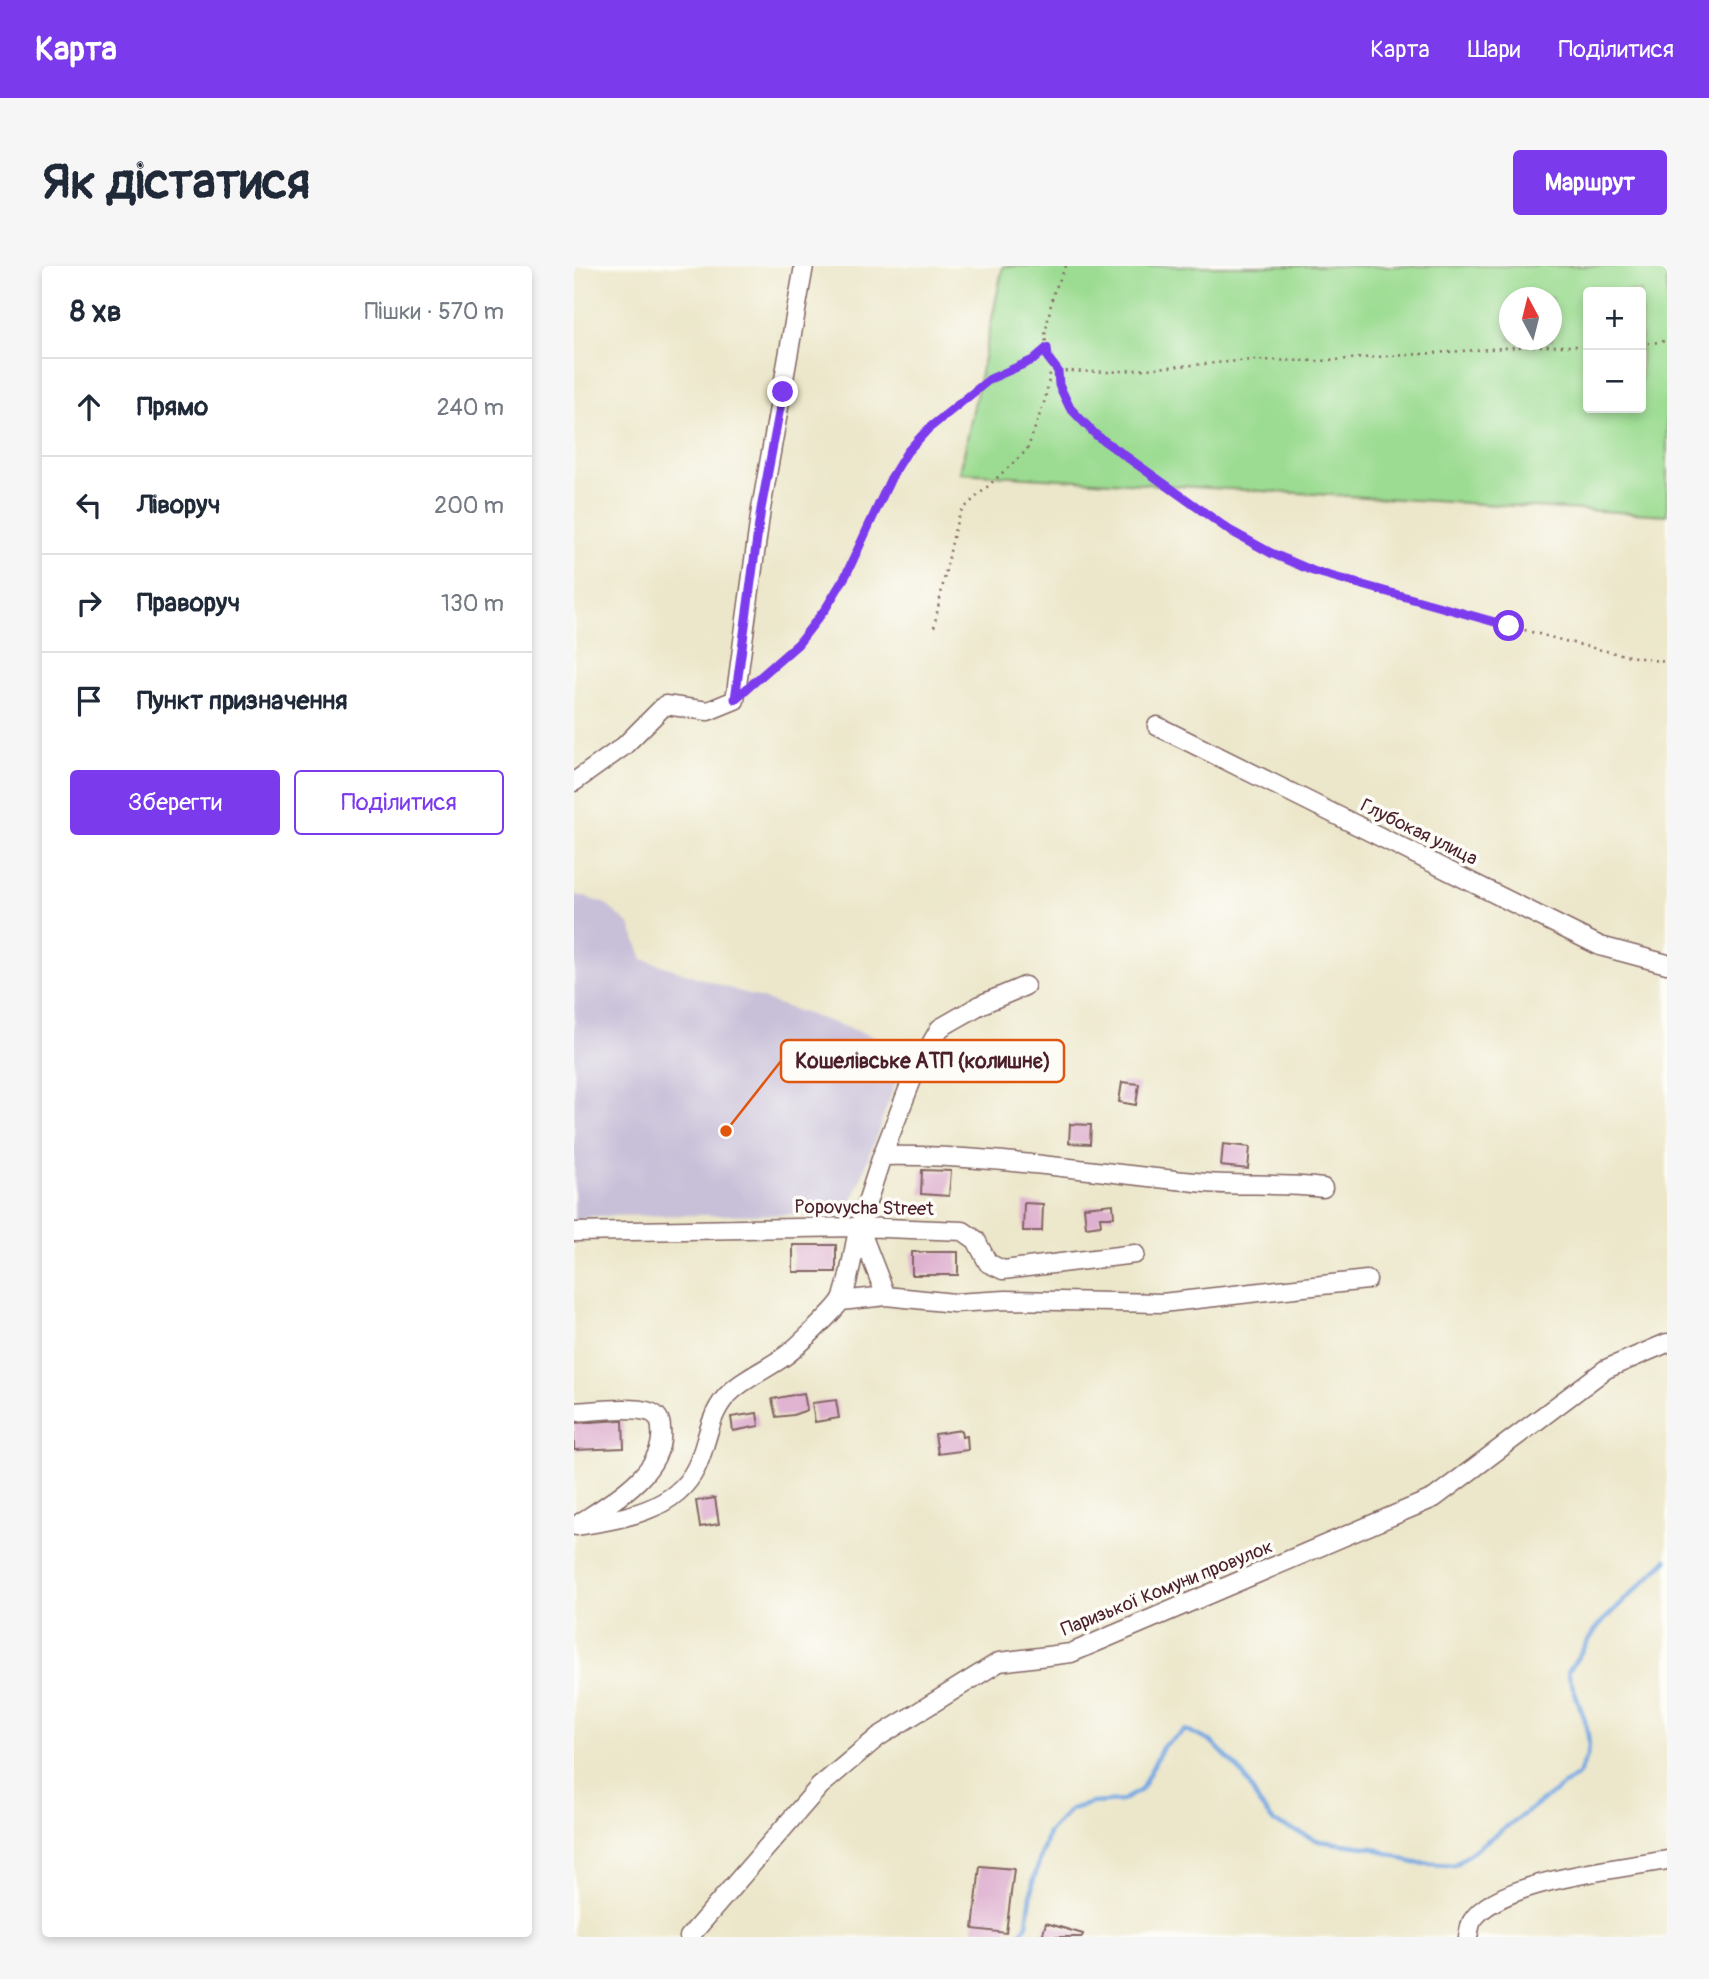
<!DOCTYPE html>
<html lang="uk">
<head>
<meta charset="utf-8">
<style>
	:root { --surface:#fff; --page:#f6f6f7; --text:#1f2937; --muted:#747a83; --line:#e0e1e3; --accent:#7c3aed }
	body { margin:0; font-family:Pangolin,sans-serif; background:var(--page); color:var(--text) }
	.controls { position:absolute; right:21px; top:21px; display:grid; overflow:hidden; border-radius:7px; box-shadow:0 4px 10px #0003 }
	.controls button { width:63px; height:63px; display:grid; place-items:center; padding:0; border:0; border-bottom:2px solid var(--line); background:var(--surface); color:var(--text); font:35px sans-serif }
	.compass { position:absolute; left:925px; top:21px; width:63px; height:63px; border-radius:50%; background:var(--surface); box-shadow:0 4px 10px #0003; rotate:353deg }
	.stop { position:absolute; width:21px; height:21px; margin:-16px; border:5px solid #7c3aed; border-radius:50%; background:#fff }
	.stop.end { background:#7c3aed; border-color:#fff; box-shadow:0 2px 7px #0008 }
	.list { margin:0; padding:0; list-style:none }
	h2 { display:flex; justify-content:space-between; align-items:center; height:91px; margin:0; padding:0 28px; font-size:30px }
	h2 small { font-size:23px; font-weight:400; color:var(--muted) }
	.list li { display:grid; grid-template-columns:46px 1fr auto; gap:21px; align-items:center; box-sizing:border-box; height:98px; padding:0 28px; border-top:2px solid var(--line) }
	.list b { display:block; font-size:26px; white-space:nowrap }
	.list em { font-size:23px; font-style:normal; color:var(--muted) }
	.actions { display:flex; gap:14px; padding:21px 28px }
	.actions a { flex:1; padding:16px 0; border:2px solid var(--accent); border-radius:7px; text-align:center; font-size:24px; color:var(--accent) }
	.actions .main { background:var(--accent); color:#fff }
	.icon { flex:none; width:38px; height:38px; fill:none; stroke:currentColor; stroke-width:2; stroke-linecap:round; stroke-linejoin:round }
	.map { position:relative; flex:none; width:1093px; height:1671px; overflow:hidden; border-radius:7px }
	header { display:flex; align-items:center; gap:42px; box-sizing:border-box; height:98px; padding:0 35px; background:var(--accent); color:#fff }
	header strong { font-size:33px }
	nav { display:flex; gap:38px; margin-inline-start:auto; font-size:24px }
	.intro { display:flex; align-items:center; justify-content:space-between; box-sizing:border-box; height:168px; padding:0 42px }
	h1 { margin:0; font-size:49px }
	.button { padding:18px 32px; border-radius:7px; background:var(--accent); color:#fff; font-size:24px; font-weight:700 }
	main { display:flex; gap:42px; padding:0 42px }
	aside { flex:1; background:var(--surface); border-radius:7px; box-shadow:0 4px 10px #0003 }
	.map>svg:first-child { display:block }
	.industrial { fill:#c8bfd8 }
	.green { fill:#9cdc92; stroke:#737e5e; stroke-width:2; fill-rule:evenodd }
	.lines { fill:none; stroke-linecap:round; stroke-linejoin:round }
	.stream { stroke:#76a7e1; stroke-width:4.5 }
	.building { fill:#dfb1d0 }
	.street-casing { stroke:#836563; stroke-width:21 }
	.path { stroke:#836563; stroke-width:2.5; stroke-dasharray:2 5; stroke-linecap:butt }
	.street { stroke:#fff; stroke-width:18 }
	.route { stroke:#7c3aed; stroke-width:9 }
	.labels { text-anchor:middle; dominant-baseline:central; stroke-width:7; stroke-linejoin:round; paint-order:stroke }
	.street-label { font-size:19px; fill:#4a1f2b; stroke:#fdfcf7 }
	.leader { fill:none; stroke:#e0560e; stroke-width:2.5 }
	.callout-dot { fill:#e0560e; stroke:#fdfcf7; stroke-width:2.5 }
	.callout { fill:#fdfcf7; stroke:#e0560e; stroke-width:2.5 }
	.callout-label { font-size:21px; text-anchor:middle; font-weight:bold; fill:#4a1f2b }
</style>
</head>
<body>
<header>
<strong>Карта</strong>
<nav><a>Карта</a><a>Шари</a><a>Поділитися</a></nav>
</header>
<div class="intro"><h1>Як дістатися</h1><a class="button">Маршрут</a></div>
<main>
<aside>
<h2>8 хв<small>Пішки · 570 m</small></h2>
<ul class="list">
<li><svg class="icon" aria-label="ahead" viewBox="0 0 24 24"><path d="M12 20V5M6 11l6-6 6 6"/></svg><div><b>Прямо</b></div><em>240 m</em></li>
<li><svg class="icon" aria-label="left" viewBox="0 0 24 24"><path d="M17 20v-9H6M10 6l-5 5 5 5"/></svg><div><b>Ліворуч</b></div><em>200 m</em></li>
<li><svg class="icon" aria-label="right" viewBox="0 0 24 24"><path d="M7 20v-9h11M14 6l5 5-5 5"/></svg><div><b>Праворуч</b></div><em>130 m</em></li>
<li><svg class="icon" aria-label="arrive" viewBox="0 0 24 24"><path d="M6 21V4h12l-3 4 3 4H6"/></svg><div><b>Пункт призначення</b></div></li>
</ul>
<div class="actions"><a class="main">Зберегти</a><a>Поділитися</a></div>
</aside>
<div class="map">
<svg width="1093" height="1671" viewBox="0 0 1093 1671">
	<rect width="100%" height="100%" fill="#fdfcf7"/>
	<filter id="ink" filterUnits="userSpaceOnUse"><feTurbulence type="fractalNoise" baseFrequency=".0143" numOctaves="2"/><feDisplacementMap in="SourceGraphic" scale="14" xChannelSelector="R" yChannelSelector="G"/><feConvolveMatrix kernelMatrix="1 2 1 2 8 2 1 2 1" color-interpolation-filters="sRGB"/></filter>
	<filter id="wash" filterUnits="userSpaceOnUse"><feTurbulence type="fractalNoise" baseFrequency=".00686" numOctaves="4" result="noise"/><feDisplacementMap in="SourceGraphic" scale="28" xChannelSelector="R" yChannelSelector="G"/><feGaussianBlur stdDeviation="1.57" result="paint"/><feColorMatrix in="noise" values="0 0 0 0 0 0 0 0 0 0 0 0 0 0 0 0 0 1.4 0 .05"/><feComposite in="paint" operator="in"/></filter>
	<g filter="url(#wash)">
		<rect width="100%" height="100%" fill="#ece7ca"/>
		<!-- industrial -->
		<path class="industrial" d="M0,628L30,637L56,659L69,693L334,782L274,948L19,950L0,955Z"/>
		<!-- green -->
		<path class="green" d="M429,0H1093V249L386,207ZM1014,26H1067V142H1014ZM936,32H978V74H936Z"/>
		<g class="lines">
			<!-- stream -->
			<path class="stream" d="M445,1671L453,1658L459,1616L474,1567L497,1543L518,1537L547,1535L567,1524L589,1480L612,1464L638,1476L669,1508L685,1537L700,1556L745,1575L799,1582L840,1597L880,1599L1005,1508C1008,1501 1012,1494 1014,1487C1019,1464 1000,1429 994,1406L1024,1360L1093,1294"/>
		</g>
		<g id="blocks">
			<!-- building -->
			<path class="building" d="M548,816L565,818L562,839L545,836Z
				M496,858L517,859L516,878L495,877Z
				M649,878L676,881L674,903L647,900Z
				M348,904L377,905L375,930L347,928Z
				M450,937L469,938L468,965H449Z
				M539,938L540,951H526L527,959L512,961L510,941Z
				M219,979H262V1006H219Z
				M338,986H384V1009H338Z
				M230,1127L233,1144L219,1149L202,1151L198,1133Z
				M262,1134L265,1152L241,1156L238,1137Z
				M183,1147L185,1160L159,1165L157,1151Z
				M49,1154L50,1182L0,1184V1157Z
				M387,1164L388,1171L393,1170L394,1184L364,1188L361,1168Z
				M141,1232L145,1258L126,1261L122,1235Z
				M406,1600L440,1603L432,1667L399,1663Z
				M472,1657L509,1668L508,1671H468Z"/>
		</g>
	</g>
	<g filter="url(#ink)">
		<use href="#blocks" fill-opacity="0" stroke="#836563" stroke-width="2"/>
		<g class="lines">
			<!-- street casing -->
			<g class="street-casing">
				<path id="street" d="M583,460L1026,680L1093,698
					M0,516L50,480L91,439L134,445L161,434L187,243L230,0
					M308,890C413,888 517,906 621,916C664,921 707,916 749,922
					M285,961L308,890L341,806L366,762L408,738L451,720
					M0,966L285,961L389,965L402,974L414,997L429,1004L561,988
					M267,1035L312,1030L380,1037L432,1034L588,1037L793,1014
					M0,1146C22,1145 56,1140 76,1146C84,1149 87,1155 87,1163C92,1206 36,1237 6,1257
					M2,1260C45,1253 101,1246 122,1202C133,1180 134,1153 150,1133C166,1114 192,1104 211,1090C221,1083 263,1043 268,1033C275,1018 280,979 285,961L312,1030
					M115,1671L246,1520L304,1471L425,1396L497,1387L860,1232L1032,1103L1093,1077
					M894,1671C895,1666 896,1659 898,1655C924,1614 1046,1603 1093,1594"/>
			</g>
			<!-- path -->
			<path class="path" d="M492,0L479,28L471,69L474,92L484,105L536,106L677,94L747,95L958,80H1014
				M1067,78L1093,75
				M484,105C488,150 533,179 567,202C609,232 650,263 695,286C758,318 830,331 897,349C962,367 1026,387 1093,396
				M360,361L381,262L386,246L453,184L471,134L478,97
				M181,417L224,378L252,342L272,308L317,212L333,186L354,163L416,113L459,94L473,82"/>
			<!-- street -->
			<use href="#street" class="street"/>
		</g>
	</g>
	<g class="lines" filter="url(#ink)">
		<!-- route -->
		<path class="route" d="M209,126L187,243L161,433L224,378L252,342L272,309L317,212L333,186L354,163L416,113L459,94L473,82L474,92L484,105L485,119L496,142L522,169L655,264L697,287L739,305L935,360"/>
	</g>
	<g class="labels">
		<!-- street labels -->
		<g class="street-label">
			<text transform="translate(845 566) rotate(26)">Глубокая улица</text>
			<text transform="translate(290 942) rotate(1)">Popovycha Street</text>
			<text transform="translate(593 1322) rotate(-22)">Паризької Комуни провулок</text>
		</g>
	</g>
	<!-- callouts -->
	<path class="leader" d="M152 865L207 795"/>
	<circle class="callout-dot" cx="152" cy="865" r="7"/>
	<rect class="callout" x="207" y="774" width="283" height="42" rx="7"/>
	<g class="callout-label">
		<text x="349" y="802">Кошелівське АТП (колишнє)</text>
	</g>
</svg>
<div class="controls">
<button>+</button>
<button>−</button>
</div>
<svg class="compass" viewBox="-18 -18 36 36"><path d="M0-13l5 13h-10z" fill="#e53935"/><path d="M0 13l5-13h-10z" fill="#747a83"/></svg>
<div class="stop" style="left:935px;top:360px"></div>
<div class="stop end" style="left:209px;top:126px"></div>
</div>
</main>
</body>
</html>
